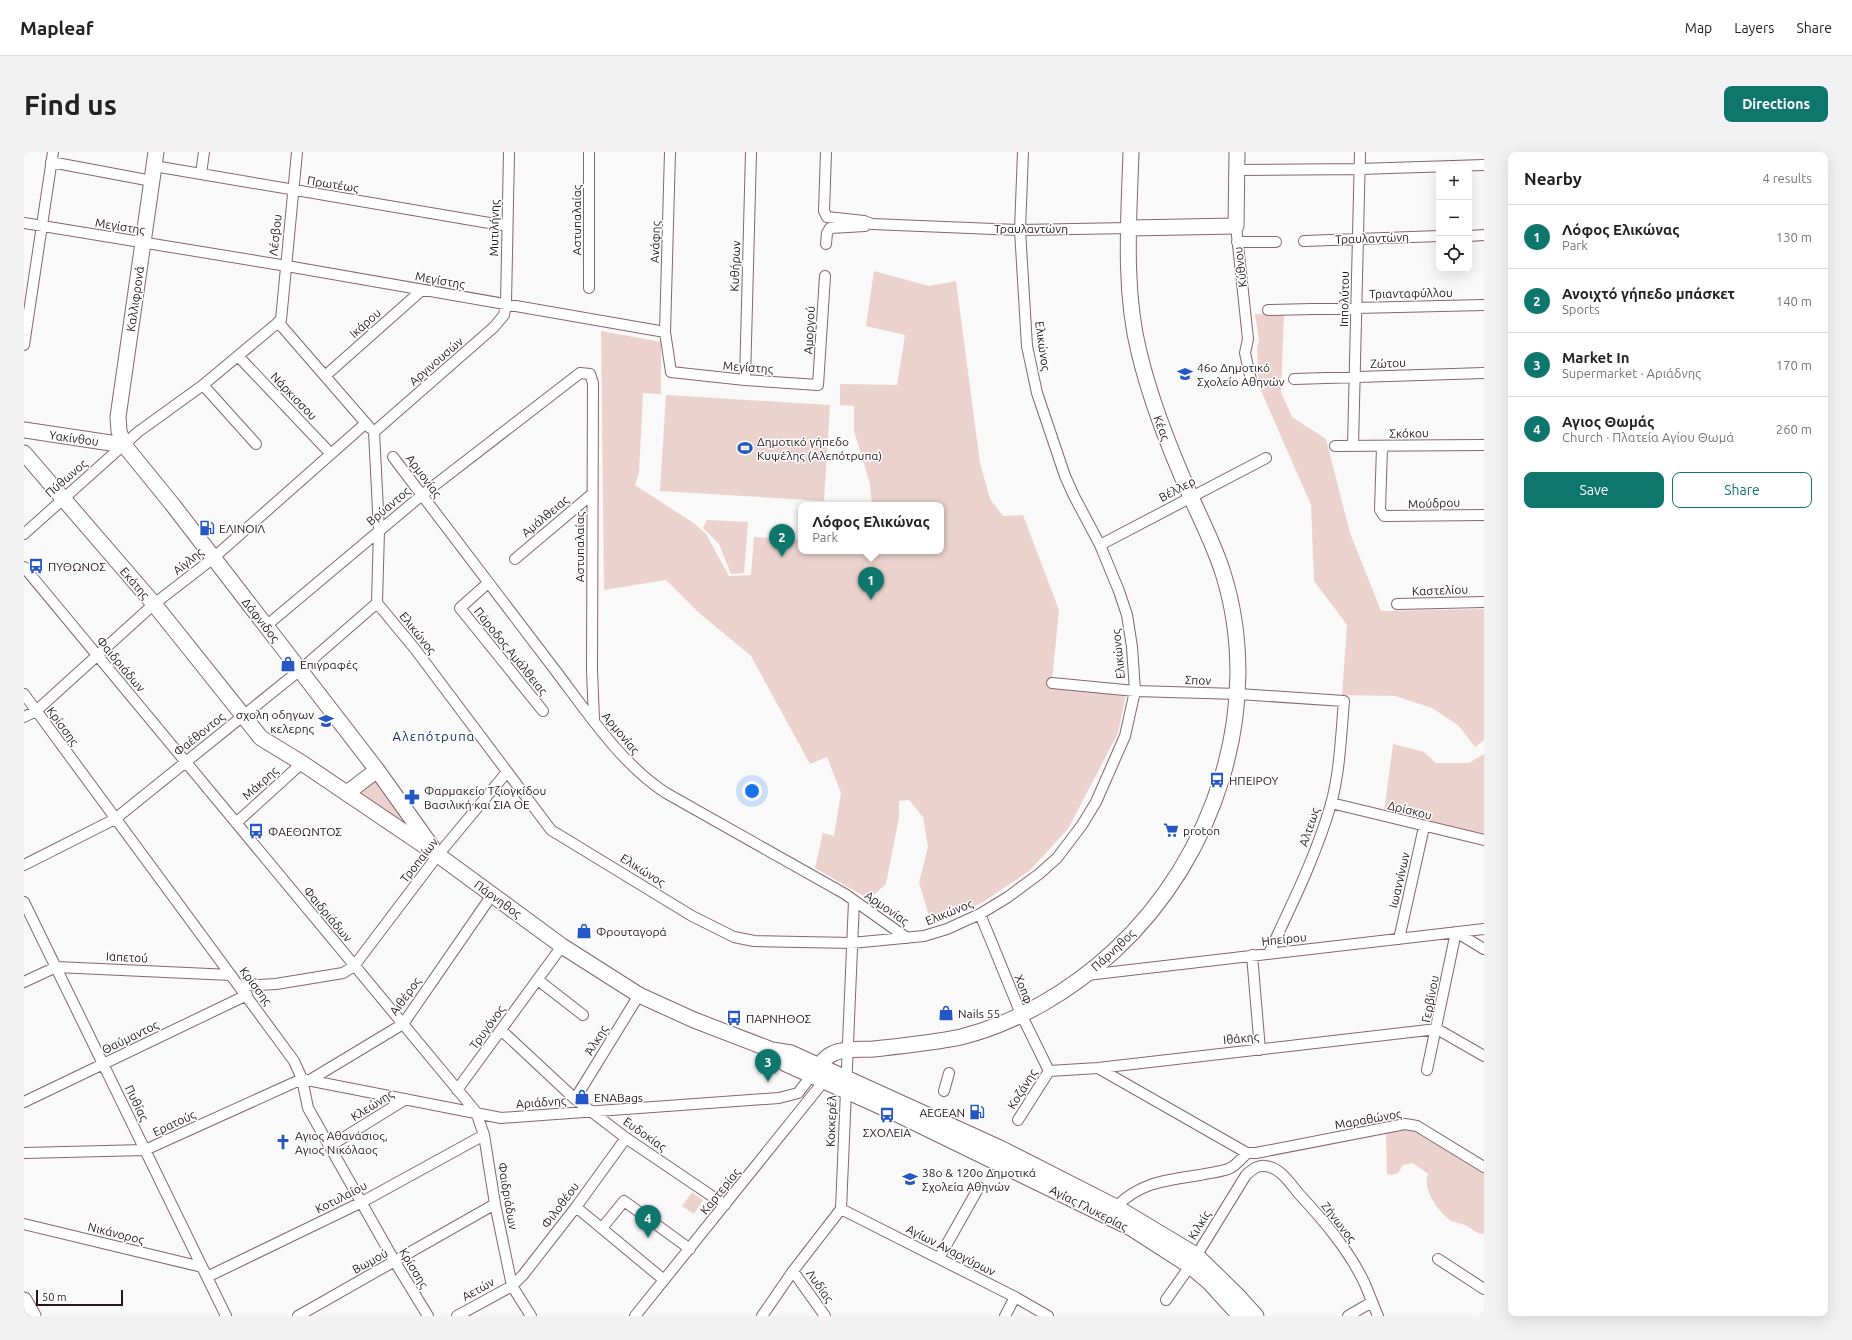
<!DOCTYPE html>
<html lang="en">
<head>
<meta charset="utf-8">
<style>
	:root { --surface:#fff; --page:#f2f2f2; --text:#222; --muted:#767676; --line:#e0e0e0; --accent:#0f766e }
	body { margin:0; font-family:Ubuntu,sans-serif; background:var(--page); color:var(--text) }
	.controls { position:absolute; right:12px; top:12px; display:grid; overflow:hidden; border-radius:8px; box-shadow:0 4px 16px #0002 }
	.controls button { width:36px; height:36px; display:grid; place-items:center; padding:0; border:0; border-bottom:1px solid var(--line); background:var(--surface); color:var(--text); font:20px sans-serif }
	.scale { position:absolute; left:12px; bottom:10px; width:87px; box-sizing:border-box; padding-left:4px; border:2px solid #25171d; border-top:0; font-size:11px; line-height:14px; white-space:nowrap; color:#25171d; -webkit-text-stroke:3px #fff; paint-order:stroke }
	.you { position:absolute; left:728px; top:639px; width:14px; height:14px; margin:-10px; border:3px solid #fff; border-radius:50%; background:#1a73e8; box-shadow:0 0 0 6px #1a73e833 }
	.badge { display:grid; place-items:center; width:26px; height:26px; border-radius:50%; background:var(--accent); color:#fff; font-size:13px; font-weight:700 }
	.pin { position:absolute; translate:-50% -33px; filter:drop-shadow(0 1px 2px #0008) }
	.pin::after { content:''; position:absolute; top:21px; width:14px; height:12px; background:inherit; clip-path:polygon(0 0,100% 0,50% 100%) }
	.popup { position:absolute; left:774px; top:350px; width:146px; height:52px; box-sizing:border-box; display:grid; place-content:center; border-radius:8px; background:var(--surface); filter:drop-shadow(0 1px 3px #0005); font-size:13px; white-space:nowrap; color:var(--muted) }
	.popup b { font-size:15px; color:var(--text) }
	.popup::after { content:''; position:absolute; left:50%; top:100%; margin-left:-8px; border:8px solid transparent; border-top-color:var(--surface) }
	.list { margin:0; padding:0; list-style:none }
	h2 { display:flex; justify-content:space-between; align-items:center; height:52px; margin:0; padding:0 16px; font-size:17px }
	h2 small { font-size:13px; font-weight:400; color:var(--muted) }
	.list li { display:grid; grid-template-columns:26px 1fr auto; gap:12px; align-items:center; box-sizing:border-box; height:64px; padding:0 16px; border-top:1px solid var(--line) }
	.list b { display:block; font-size:15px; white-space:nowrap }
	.list p { margin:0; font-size:13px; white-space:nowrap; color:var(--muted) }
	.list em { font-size:13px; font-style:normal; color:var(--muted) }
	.actions { display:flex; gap:8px; padding:12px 16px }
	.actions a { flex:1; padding:9px 0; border:1px solid var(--accent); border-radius:8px; text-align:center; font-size:14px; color:var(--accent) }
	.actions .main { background:var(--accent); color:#fff }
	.icon { flex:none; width:22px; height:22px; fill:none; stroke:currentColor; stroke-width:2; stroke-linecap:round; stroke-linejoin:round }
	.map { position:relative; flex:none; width:1460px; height:1164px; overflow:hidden; border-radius:8px }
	header { display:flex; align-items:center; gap:24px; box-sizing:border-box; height:56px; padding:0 20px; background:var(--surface); border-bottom:1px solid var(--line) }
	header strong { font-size:19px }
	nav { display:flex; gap:22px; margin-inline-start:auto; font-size:14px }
	.intro { display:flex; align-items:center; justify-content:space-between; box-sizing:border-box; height:96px; padding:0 24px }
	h1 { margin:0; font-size:28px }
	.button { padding:10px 18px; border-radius:8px; background:var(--accent); color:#fff; font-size:14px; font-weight:700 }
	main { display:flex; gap:24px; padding:0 24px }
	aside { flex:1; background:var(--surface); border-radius:8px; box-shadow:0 4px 16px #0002 }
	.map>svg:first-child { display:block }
	.green { fill:#ecd2cc }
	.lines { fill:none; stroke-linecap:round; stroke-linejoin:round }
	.street-casing { stroke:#876572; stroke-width:12 }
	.secondary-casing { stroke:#876572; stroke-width:17 }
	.street { stroke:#fff; stroke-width:10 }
	.secondary { stroke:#fff; stroke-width:15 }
	.labels { text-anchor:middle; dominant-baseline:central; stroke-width:3; stroke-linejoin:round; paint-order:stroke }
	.street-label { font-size:12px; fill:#25171d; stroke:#fff }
	.poi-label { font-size:12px; fill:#25171d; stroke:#fff; text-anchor:start }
	.neighbourhood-label { font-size:13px; letter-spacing:1px; fill:#152f64; stroke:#fff }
</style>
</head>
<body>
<header>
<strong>Mapleaf</strong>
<nav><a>Map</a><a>Layers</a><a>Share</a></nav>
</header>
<div class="intro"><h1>Find us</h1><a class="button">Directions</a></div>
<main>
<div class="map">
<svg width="1460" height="1164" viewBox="0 0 1460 1164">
	<rect width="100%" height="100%" fill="#f9f9f9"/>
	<!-- green -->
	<path class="green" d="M850,119L905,134L932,129L956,311L966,347L979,364L999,363L1035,458L1028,528L1100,532L1101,547L1094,581L1044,677L1005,719L959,750L908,773L895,731L904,695L899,665L885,648L875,649V665L862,732L845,747L791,716L799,681L810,684L817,641L803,605L786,612L727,504L674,460L642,428L580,438L577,179L637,190V242L619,241L615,321L611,333L671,372L682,382L705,424L727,423L730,385L777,388V399H917V353H848L846,332L830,279V254L816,253V232L873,233L881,183L842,174Z
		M1231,162L1260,163L1257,240L1268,265L1302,287L1326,381L1357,459L1460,457V588L1451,595L1434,573L1408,556L1371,544L1318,543L1323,473L1290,429L1287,353L1235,234L1233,196L1235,188Z
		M642,243L806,253L800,349L636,339Z
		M683,368L724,370L720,421L707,422L695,392L679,376Z
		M1369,592L1400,600L1412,611H1445L1460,602V684L1360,661Z
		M351,622L388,670L384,675L330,639Z
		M1381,977H1390L1460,1019V1082C1452,1082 1448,1076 1441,1073C1436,1071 1430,1071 1426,1068C1414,1059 1398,1037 1404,1022L1389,1011L1379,1013L1374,1021L1368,1023L1363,1022L1362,980Z
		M668,1040L679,1048L670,1062L658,1054Z"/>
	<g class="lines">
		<!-- street casing -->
		<g class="street-casing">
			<path id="street" d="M565,0V136
				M646,0L641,180L647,220L721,228L794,233L801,124
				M802,0L800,59L803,65L840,69L848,72L996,78L1105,76
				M27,10L128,29
				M130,14L483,74
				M1213,18L1335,17L1460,13
				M177,22L180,0
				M0,71L257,113L641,180
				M1212,74L1224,187L1221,201L1227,228
				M1445,84L1460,83
				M1280,89L1415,84
				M1213,90H1252
				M802,92L803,81L806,76L841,74
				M1244,158L1460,153
				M254,170L346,276
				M0,193L29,0
				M214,204L307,302
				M301,224L398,138
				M1270,227L1460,221
				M721,228L727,0
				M179,233L232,292
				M350,280L355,378L353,451L391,497L527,678L668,764L710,785L730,789L828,791L900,784L923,777L956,762L984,745L1015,722L1033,706L1058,673L1072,650L1101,584L1111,539L1108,495L1103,463L1095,439L1076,393L1050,344L1041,324L1013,241L1003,194L996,78L999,0
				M350,280L470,175L480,163L482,152L485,0
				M1311,294L1460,293
				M1329,294L1336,0
				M1358,295L1356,358L1360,364L1460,363
				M369,305C423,376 477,447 531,518C563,560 597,612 642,641L821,742L883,786
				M0,382L114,280L179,233L257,168L273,0
				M1076,393L1242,306
				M491,407L568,342
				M0,415L452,960L460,983L471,1052L488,1134L507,1164
				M464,431L436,456L519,559
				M1373,452L1460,450
				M242,474L398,343L556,221L566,222L569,231L568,518L570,568
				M1028,531L1111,539L1214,542L1320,549C1317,583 1316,619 1307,652C1292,704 1268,752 1245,801
				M0,542L270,909L278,927L284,956L371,1110L404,1164
				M0,565L12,559L130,452L187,408L342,271
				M1307,651L1460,688
				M212,671L278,611
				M0,713L91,667L276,518L353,451
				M0,750L202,1164
				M956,762L997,862L1025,919
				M1375,787L1400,675
				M1228,803L1236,898
				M1063,823L1460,777
				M514,828L559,863
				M0,830L32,815L207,823
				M215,834L252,832L319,821L330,814L414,703L483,620
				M1413,877L1460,904
				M477,878L551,947L602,986L701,1053
				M1074,916L1223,1001H1232L1381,972L1393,974L1460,1015
				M1403,918L1432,780L1460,797
				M1025,919L1074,916L1413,877
				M286,928L379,872L468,743
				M433,938L538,794
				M920,939L925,921
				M551,947L615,843
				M0,950L223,843
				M994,968L1025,919
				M306,994L382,947
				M0,1001L121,998L278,927L477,966L755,946L774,941L790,920
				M552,1055L640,1128
				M1092,1055C1116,1030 1143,1028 1176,1023C1185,1021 1195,1020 1204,1017C1212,1014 1217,1007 1223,1001
				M817,1057L991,1145L1024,1164
				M0,1072L178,1115
				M578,1076L600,1049L666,1097
				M915,1106L955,1035
				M1414,1107L1460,1137
				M769,1119L801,1164
				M183,1125L338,1050L460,983
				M1142,1148L1166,1114L1222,1023C1228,1018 1233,1013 1241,1014C1256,1015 1266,1031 1275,1042C1300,1069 1324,1097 1340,1130C1345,1141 1349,1153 1354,1164
				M274,1164L471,1052
				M433,1164L488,1134L499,1123L552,1055L602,986
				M611,1164L800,929
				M738,1164L769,1119L817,1057L830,749
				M981,1164L991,1145
				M1324,1164L1348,1150"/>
		</g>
		<!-- secondary casing -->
		<g class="secondary-casing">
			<path id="secondary" d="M132,0L94,265L95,279L100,293L148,352L353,618L408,695
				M1105,76L1212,74L1213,0
				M0,278L100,293
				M0,301L130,452L237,586L278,611L414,703L538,794L615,843L670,868L748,898L767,901L976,996L1092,1055L1172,1103L1213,1143L1232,1164
				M323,641L353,618
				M748,898L762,912L871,961L1107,1076L1166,1114L1185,1130L1216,1164
				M795,914C799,909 803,904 808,902C819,896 837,898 849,897C877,894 908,891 937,885C993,871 1048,838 1090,799C1191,706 1241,554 1199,421C1191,395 1178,370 1167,345C1146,298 1127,251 1115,200C1099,136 1105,66 1107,0
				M0,1148L9,1164"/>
		</g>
		<!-- street -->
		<use href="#street" class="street"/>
		<!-- secondary -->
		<use href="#secondary" class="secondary"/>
	</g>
	<!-- icons -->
	<defs>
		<g id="school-bare" transform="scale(1.2)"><path d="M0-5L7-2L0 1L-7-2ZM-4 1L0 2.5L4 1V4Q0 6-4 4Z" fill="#2557c5" stroke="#fff" stroke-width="2.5" paint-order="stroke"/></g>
		<g id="stadium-bare" transform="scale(1.2)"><path d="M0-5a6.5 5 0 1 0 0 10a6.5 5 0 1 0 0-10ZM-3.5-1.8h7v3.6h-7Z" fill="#2557c5" stroke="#fff" stroke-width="2.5" paint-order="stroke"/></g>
		<g id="fuel-bare" transform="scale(1.2)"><path d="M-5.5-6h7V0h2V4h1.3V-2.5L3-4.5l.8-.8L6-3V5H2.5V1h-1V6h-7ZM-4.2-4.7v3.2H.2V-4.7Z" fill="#2557c5" stroke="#fff" stroke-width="2.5" paint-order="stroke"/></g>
		<g id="bus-bare" transform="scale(1.2)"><path d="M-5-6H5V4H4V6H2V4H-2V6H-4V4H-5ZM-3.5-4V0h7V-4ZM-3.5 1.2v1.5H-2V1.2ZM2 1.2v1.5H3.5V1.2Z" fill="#2557c5" stroke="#fff" stroke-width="2.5" paint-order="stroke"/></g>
		<g id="shop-bare" transform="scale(1.2)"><path d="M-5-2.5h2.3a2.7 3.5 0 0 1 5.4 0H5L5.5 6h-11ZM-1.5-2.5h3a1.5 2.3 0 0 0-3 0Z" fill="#2557c5" stroke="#fff" stroke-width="2.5" paint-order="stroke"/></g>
		<g id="pharmacy-bare" transform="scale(1.2)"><path d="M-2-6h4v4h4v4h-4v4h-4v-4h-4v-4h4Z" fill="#2557c5" stroke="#fff" stroke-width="2.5" paint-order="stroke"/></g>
		<g id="supermarket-bare" transform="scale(1.2)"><path d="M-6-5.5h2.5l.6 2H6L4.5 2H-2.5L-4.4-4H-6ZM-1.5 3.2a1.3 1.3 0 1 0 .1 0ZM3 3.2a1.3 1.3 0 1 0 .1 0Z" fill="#2557c5" stroke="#fff" stroke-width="2.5" paint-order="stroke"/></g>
		<g id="church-bare" transform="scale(1.2)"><path d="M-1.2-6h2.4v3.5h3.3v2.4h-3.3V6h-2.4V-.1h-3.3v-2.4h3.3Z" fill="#2557c5" stroke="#fff" stroke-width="2.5" paint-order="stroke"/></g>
	</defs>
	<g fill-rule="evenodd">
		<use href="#school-bare" x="1161" y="222"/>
		<use href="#stadium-bare" x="721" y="296"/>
		<use href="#fuel-bare" x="183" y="376"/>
		<use href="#bus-bare" x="12" y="414"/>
		<use href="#shop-bare" x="264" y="512"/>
		<use href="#school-bare" x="302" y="569"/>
		<use href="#bus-bare" x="1193" y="628"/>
		<use href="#pharmacy-bare" x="388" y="645"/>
		<use href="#supermarket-bare" x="1147" y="678"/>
		<use href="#bus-bare" x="232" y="679"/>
		<use href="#shop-bare" x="560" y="779"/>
		<use href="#shop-bare" x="922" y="861"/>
		<use href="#bus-bare" x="710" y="866"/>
		<use href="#shop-bare" x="558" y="945"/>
		<use href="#fuel-bare" x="953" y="960"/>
		<use href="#bus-bare" x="863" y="963"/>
		<use href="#church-bare" x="259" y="990"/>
		<use href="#school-bare" x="886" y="1027"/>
	</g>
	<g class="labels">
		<!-- street labels -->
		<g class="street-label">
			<text transform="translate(309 32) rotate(9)">Πρωτέως</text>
			<text transform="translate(552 68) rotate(-90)">Αστυπαλαίας</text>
			<text transform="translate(96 74) rotate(9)">Μεγίστης</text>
			<text transform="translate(470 76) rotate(-89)">Μυτιλήνης</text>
			<text x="1007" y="76">Τραυλαντώνη</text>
			<text transform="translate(251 83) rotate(-84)">Λέσβου</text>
			<text transform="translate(1348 86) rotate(-2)">Τραυλαντώνη</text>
			<text transform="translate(631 90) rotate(-88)">Ανάφης</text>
			<text transform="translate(711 114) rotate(-88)">Κυθήρων</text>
			<text transform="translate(1216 115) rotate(-97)">Κύθνου</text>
			<text transform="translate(416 128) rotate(10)">Μεγίστης</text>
			<text transform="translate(1387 141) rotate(-1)">Τριανταφύλλου</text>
			<text transform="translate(111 147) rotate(-82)">Καλλιφρονά</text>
			<text transform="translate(1320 147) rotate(-89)">Ιππολύτου</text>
			<text transform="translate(341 171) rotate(-42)">Ικάρου</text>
			<text transform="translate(785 178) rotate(-87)">Αμοργού</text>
			<text transform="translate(1019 194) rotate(82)">Ελικώνος</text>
			<text transform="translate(412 209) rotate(-41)">Αργινουσών</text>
			<text transform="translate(1364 211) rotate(-2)">Ζώτου</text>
			<text transform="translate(724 215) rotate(4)">Μεγίστης</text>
			<text transform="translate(270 244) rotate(46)">Νάρκισσου</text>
			<text transform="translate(1138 276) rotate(70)">Κέας</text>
			<text transform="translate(1385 281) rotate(-1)">Σκόκου</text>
			<text transform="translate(50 286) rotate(8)">Υακίνθου</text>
			<text transform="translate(400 324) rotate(53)">Αρμονίας</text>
			<text transform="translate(42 326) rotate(-41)">Πύθωνος</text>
			<text transform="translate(1153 337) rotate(-28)">Βέλλερ</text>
			<text transform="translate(1410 351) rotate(-2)">Μούδρου</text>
			<text transform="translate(364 354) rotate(-40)">Βρύαντος</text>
			<text transform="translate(521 364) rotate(-40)">Αμάλθειας</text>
			<text transform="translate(555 395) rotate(-90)">Αστυπαλαίας</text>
			<text transform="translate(164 409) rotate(-39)">Αίγλης</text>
			<text transform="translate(111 431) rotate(49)">Εκάτης</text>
			<text transform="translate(1416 438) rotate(-2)">Καστελίου</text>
			<text transform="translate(237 468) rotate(52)">Δάφνιδος</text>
			<text transform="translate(394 481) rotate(51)">Ελικώνος</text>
			<text transform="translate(487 499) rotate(51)">Πάροδος Αμάλθειας</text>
			<text transform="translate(1094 502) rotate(-96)">Ελικώνος</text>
			<text transform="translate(97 512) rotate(50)">Φαιδριάδων</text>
			<text transform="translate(1174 528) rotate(2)">Σπον</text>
			<text transform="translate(39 574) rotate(54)">Κρίσσης</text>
			<text transform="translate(597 581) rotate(50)">Αρμονίας</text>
			<text transform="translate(175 582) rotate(-39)">Φαέθοντος</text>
			<text transform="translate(236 631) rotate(-42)">Μάκρης</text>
			<text transform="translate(1386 658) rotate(14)">Δρίσκου</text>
			<text transform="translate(1285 675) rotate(-71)">Αλτεως</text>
			<text transform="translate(395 708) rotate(-52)">Τροπαίων</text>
			<text transform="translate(619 718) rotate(32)">Ελικώνος</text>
			<text transform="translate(1375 728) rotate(-77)">Ιωαννίνων</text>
			<text transform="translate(474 747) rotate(36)">Πάρνηθος</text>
			<text transform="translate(863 756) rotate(35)">Αρμονίας</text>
			<text transform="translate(925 760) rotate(-22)">Ελικώνος</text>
			<text transform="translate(304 762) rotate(50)">Φαιδριάδων</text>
			<text transform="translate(1260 787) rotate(-6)">Ηπείρου</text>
			<text transform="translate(1089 798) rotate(-43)">Πάρνηθος</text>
			<text transform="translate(103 805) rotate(3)">Ιαπετού</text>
			<text transform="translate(232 834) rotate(53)">Κρίσσης</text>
			<text transform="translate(1000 837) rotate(68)">Χοπφ</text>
			<text transform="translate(381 844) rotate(-54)">Αιθέρος</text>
			<text transform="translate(1406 847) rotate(-79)">Γερβίνου</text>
			<text transform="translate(463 875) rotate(-54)">Τρυγόνος</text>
			<text transform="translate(106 885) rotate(-26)">Θαύμαντος</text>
			<text transform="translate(1217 886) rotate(-6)">Ιθάκης</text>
			<text transform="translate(572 888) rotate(-58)">Άλκης</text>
			<text transform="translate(998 937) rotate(-58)">Κοζάνης</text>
			<text transform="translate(517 950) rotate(-4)">Αριάδνης</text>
			<text transform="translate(113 951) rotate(64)">Πυθίας</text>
			<text transform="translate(348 953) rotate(-32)">Κλεώνης</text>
			<text transform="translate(1344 967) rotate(-10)">Μαραθώνος</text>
			<text transform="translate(807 969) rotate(-88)">Κοκκερέλ</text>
			<text transform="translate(150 971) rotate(-25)">Ερατούς</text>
			<text transform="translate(621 982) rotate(35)">Ευδοκίας</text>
			<text transform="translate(696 1039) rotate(-51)">Καρτερίας</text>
			<text transform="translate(484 1044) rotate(80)">Φαιδριάδων</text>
			<text transform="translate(317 1045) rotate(-27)">Κοτυλαίου</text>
			<text transform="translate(536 1053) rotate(-53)">Φιλοθέου</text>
			<text transform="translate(1065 1056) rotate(27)">Αγίας Γλυκερίας</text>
			<text transform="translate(1315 1070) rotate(52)">Ζήνωνος</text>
			<text transform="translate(1175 1073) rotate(-59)">Κιλκίς</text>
			<text transform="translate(92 1081) rotate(14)">Νικάνορος</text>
			<text transform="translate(927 1098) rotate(27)">Αγίων Αναργύρων</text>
			<text transform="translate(346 1109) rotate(-29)">Βωμού</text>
			<text transform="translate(390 1116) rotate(59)">Κρίσσης</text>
			<text transform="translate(796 1134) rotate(54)">Λυδίας</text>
			<text transform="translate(454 1137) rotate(-29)">Αετών</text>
		</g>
		<!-- poi labels -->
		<g class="poi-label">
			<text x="1173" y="215">46ο Δημοτικό<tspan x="1173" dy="14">Σχολείο Αθηνών</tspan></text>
			<text x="733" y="289">Δημοτικό γήπεδο<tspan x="733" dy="14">Κυψέλης (Αλεπότρυπα)</tspan></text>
			<text x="195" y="376">ΕΛΙΝΟΙΛ</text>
			<text x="24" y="414">ΠΥΘΩΝΟΣ</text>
			<text x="276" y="512">Επιγραφές</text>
			<text x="290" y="562" text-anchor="end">σχολη οδηγων<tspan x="290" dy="14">κελερης</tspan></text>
			<text x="1205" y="628">ΗΠΕΙΡΟΥ</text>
			<text x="400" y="638">Φαρμακείο Τζιογκίδου<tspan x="400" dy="14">Βασιλική και ΣΙΑ ΟΕ</tspan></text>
			<text x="1159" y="678">proton</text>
			<text x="244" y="679">ΦΑΕΘΩΝΤΟΣ</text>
			<text x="572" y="779">Φρουταγορά</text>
			<text x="934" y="861">Nails 55</text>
			<text x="722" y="866">ΠΑΡΝΗΘΟΣ</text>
			<text x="570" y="945">ENABags</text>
			<text x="941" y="960" text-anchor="end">AEGEAN</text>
			<text x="863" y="980" text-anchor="middle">ΣΧΟΛΕΙΑ</text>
			<text x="271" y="983">Αγιος Αθανάσιος,<tspan x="271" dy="14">Αγιος Νικόλαος</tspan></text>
			<text x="898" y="1020">38ο &amp; 120ο Δημοτικά<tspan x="898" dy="14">Σχολεία Αθηνών</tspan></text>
		</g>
		<!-- neighbourhood labels -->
		<g class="neighbourhood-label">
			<text x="410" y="584">Αλεπότρυπα</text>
		</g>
	</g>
</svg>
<div class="controls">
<button>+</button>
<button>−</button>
<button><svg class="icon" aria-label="locate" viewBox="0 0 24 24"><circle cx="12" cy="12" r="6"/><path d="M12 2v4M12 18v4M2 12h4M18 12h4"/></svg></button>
</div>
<div class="scale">50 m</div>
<div class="you"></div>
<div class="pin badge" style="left:847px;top:448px">1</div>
<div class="popup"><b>Λόφος Ελικώνας</b>Park</div>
<div class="pin badge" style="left:758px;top:405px">2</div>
<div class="pin badge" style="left:744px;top:930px">3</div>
<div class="pin badge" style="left:624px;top:1086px">4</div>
</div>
<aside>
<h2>Nearby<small>4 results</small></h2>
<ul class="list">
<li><span class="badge">1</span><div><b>Λόφος Ελικώνας</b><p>Park</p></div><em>130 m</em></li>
<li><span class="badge">2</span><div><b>Ανοιχτό γήπεδο μπάσκετ</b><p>Sports</p></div><em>140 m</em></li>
<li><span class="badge">3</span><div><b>Market In</b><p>Supermarket · Αριάδνης</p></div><em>170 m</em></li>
<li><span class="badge">4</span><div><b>Αγιος Θωμάς</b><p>Church · Πλατεία Αγίου Θωμά</p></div><em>260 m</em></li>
</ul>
<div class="actions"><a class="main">Save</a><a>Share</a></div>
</aside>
</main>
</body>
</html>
